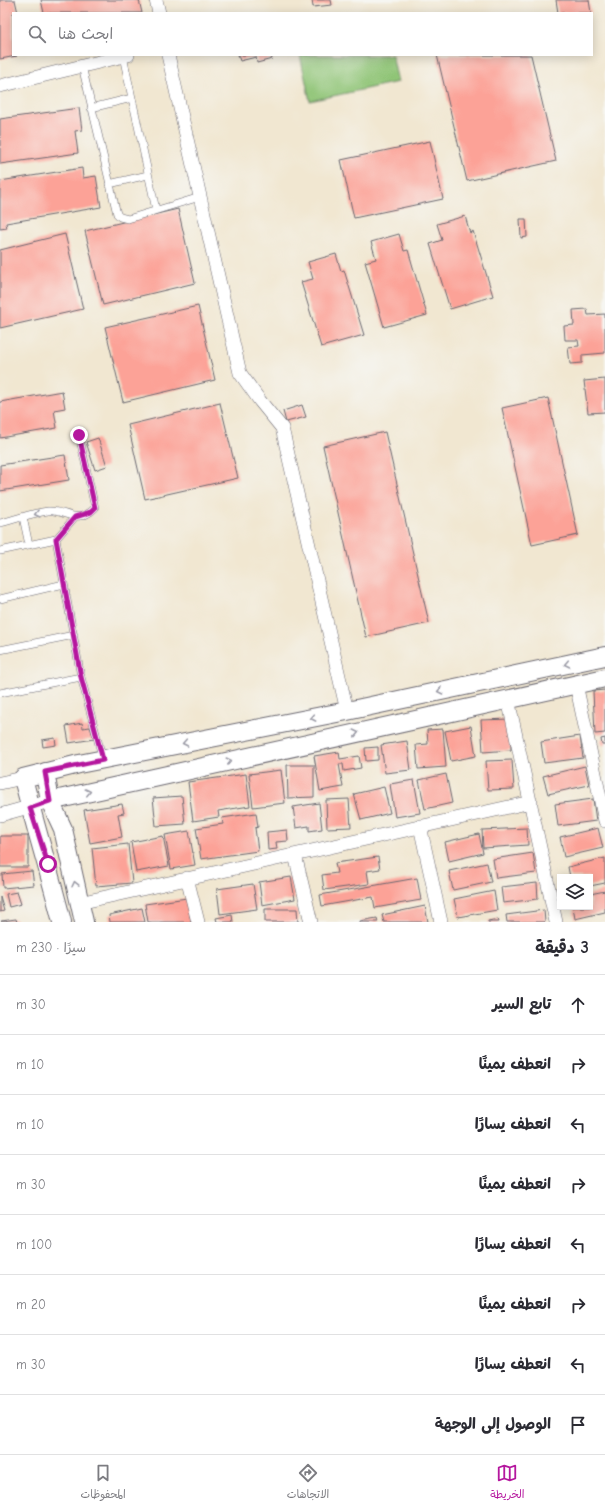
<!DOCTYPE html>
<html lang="ar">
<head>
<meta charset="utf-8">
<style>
	:root { --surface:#fff; --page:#f7f7f7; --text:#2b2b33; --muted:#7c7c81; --line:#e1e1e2; --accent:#b5179e }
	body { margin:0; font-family:"Comic Neue","Playpen Sans Arabic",sans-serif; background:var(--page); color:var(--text); direction:rtl }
	.controls { position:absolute; right:12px; bottom:12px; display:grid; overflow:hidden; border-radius:0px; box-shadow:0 2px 10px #0003 }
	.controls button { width:36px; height:36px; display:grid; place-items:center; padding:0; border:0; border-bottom:1px solid var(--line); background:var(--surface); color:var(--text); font:20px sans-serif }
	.stop { position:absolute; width:12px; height:12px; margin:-9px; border:3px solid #b5179e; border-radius:50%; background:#fff }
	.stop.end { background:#b5179e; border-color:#fff; box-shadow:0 1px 4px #0008 }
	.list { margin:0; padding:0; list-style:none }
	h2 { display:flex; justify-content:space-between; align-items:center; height:52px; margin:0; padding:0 16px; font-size:17px }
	h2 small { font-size:13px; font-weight:400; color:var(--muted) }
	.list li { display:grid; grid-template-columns:26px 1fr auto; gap:12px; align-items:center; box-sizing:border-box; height:60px; padding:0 16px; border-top:1px solid var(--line) }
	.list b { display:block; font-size:15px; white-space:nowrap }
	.list em { font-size:13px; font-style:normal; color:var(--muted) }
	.icon { flex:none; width:22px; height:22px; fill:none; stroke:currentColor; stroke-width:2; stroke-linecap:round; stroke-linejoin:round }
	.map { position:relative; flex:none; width:605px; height:922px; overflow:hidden; direction:ltr }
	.search { position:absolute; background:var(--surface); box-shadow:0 2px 10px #0003; left:12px; right:12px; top:12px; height:44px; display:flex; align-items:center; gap:10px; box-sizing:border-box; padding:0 14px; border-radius:0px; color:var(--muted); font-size:15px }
	.sheet { height:532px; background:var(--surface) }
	nav { display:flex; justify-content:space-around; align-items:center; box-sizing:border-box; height:56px; border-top:1px solid var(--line); background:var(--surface); font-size:11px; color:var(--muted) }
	nav a { display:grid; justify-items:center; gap:2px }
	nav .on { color:var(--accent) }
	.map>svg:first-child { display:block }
	.green { fill:#8fc476; stroke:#587358 }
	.building { fill:#fca297 }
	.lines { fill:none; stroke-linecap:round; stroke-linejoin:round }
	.lane-casing { stroke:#6a6770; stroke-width:8 }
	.street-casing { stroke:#6a6770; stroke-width:14 }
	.secondary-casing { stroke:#6a6770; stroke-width:20 }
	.lane { stroke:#fff; stroke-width:7 }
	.street { stroke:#fff; stroke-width:13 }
	.secondary { stroke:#fff; stroke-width:18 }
	.oneway { stroke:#9c9ca7 }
	.route { stroke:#b5179e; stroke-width:5 }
</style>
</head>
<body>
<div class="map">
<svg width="605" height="922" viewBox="0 0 605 922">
	<rect width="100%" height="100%" fill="#f6f6f2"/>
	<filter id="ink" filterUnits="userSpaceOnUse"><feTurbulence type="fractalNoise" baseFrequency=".025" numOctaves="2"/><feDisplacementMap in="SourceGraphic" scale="8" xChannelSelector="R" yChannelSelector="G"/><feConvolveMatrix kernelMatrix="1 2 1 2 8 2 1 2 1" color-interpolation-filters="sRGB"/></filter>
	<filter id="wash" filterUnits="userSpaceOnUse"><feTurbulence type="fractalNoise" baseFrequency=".012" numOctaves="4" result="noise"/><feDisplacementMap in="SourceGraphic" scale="16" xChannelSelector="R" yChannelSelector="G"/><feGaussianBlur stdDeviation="0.9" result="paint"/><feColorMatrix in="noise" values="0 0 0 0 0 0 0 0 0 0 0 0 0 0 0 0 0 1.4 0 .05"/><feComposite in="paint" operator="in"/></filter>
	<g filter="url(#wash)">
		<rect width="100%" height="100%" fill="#f1e7d1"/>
		<!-- green -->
		<path class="green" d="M300,55H392L398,82L310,101Z"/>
		<g id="blocks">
			<!-- building -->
			<path class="building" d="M0,0H15L18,13H13V55L17,56L0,59Z
				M41,0H139L142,13H44Z
				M312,0H331L332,5L313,7Z
				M556,0H589L591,13H558Z
				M238,55H271L272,59L257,63L256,57L240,61Z
				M437,55H531L556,161L467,181Z
				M79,108L82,130L75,131L78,153L0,164V119Z
				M430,141L443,199L354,218L341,160Z
				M82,168L83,178L96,176L101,207L6,223L7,228L0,229V181Z
				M178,209L195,283L103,305L85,231Z
				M465,216L470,233L473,231L493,296L450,309L430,244L442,240L437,224Z
				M520,219H526L527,237L521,238Z
				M65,234L83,309L0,328V250Z
				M399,234L404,251L408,250L427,315L384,327L365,262L376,259L371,242Z
				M336,254L341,271L344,270L364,335L321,347L301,282L313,279L308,262Z
				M198,306L215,380L123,402L105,327Z
				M587,309L588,315L605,314V353L582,355V363L570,364L568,347L579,346L578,340H565L564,326L574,325L573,310Z
				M605,379V412L588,413L584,381Z
				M62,391L65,408L54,410L57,428L0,438V402Z
				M548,398L578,535L532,545L502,408Z
				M220,403L238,478L145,499L128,425Z
				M302,405L306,417L286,422L283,411Z
				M385,432L429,623L366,637L323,446Z
				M98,438L107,466L95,470L86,442Z
				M65,455L69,480L0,491V465Z
				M605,690V733L595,734L593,691Z
				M510,719L511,750L483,752L481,720Z
				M82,723L83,728L90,727L94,739L69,743L66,726Z
				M471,726L476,756L451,761L445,731Z
				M443,729L446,767L418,769L416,745L428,744L427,730Z
				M580,736L583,758L544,763L541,742Z
				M55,738L56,745L43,747L42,740Z
				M605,738V745H602L601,739Z
				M407,741L411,770L385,773L381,745Z
				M378,747V760L366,761L365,748Z
				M339,752L340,759L359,756L361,768L344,771L343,764H339L343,787L320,791L314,756Z
				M512,760L514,789L488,790L486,761Z
				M287,765H314V797L288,798Z
				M585,766L589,785L548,794L543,776Z
				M281,770L285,803L253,807L249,774Z
				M246,774L250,806L218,811L219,817L193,821L188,782Z
				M446,774L452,803L425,809L419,780Z
				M414,780L420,813L395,817L390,784Z
				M384,787L390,813L361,820L354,794Z
				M182,796L185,824L156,826L153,798Z
				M349,799L351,827L327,828L326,800Z
				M593,799L596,821L558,826L555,804Z
				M319,803L322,829L309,831V826L296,828L293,807Z
				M122,804L124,813L118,814L122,837L90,843L84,810Z
				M256,813L258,827L255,828L258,851L201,859L196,828L223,824L222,818Z
				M527,828L528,845L483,848L482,830Z
				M598,828L603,848L564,857L560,837Z
				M287,830L288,841L276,842L277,849L268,850L267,832Z
				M189,831L195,865L171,869L165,835Z
				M479,834L483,853L449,861L445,842Z
				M0,836H28V867H0Z
				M163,836L169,866L136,872L131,842Z
				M128,844L132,883L96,886L92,848Z
				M533,853L536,873L496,878L493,859Z
				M378,857L380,869L367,871L369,884L324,890L322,875L337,873L335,863Z
				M605,858V883L590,886V877H570L568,867Z
				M487,863L491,882L453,890L449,871Z
				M32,871L34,885L3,888L2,874Z
				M291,877L295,899L262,905L259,882Z
				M417,878L421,900L375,908L373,897L322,906L320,895Z
				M537,883L538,899L503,903L501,887Z
				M253,884L257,909L220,914L217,889Z
				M494,891L497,910L458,917L454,899Z
				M605,891V912L575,919L573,907H590V894Z
				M17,892L21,904L9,907L6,894Z
				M0,897L4,911L0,912Z
				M187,898L191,922H148L145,904Z
				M425,906L428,922H384L382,915Z
				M142,908L145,922H110L109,915Z
				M265,909H297L298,922H265Z
				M544,910L545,922H507L506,915Z
				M232,915L233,922H217L216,918Z
				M377,918L378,922H360V921Z
				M16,919L17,922H2L1,921Z
				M498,919L499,922H488V921Z"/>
		</g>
	</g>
	<g filter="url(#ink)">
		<use href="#blocks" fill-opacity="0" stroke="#6a6770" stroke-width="1"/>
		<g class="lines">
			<!-- lane casing -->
			<g class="lane-casing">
				<path id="lane" d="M123,56L156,210
					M82,66L117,214L120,217L128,219L200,197
					M91,108L132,98
					M109,184L148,175
					M23,517L29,545
					M0,523C16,519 32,513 48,511C64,509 77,526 95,508L79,435
					M56,539L81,677L103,760
					M0,551L56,539L75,517
					M0,599L64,584
					M0,650L74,635
					M0,693L81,677"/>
			</g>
			<!-- street casing -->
			<g class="street-casing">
				<path id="street" d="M156,0L159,13
					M168,55L240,373L260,401L282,428L347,711
					M0,86L128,55
					M576,684L605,821
					M508,699L556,922
					M0,783L23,778
					M0,815L50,801
					M420,826L441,922
					M295,855L311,922
					M187,878L198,922
					M79,903L531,802"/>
			</g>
			<!-- secondary casing -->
			<g class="secondary-casing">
				<path id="secondary" d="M45,772L50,801L63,829L84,922
					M50,801L605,678
					M62,922C50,874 35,826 23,778L79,764L347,711L605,656"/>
			</g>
			<!-- lane -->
			<use href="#lane" class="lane"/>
			<!-- street -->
			<use href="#street" class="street"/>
			<!-- secondary -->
			<use href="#secondary" class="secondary"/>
		</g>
		<!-- one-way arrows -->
		<defs><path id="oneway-chevron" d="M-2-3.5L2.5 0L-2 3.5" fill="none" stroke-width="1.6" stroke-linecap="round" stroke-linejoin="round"/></defs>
		<g class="oneway">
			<use href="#oneway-chevron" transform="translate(37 514) rotate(166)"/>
			<use href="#oneway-chevron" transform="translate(567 664) rotate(168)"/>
			<use href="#oneway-chevron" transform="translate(440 691) rotate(168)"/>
			<use href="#oneway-chevron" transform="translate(313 718) rotate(169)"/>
			<use href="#oneway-chevron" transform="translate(356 733) rotate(-13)"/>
			<use href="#oneway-chevron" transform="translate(185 743) rotate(169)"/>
			<use href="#oneway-chevron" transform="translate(229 761) rotate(-13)"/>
			<use href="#oneway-chevron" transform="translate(88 792) rotate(-13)"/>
			<use href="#oneway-chevron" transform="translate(75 884) rotate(-103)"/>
		</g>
	</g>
	<g class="lines" filter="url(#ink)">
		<!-- route -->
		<path class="route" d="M48,864L30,808L50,801L45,772L103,760L81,677L56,539L75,517L91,512L95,508L79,435"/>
	</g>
</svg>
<div class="controls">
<button><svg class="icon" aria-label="layers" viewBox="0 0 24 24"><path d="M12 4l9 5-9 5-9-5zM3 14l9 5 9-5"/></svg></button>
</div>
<div class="stop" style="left:48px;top:864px"></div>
<div class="stop end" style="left:79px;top:435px"></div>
<div class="search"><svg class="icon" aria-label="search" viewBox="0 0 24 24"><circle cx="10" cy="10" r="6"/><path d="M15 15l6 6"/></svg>ابحث هنا</div>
</div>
<section class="sheet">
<h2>3 دقيقة<small>سيرًا · 230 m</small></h2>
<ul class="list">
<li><svg class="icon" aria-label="ahead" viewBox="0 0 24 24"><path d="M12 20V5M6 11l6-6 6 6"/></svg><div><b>تابع السير</b></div><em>30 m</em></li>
<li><svg class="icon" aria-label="right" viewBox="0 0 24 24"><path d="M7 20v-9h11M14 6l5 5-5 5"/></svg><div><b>انعطف يمينًا</b></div><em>10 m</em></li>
<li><svg class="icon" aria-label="left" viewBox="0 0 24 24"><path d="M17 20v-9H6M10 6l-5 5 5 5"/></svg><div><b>انعطف يسارًا</b></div><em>10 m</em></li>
<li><svg class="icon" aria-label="right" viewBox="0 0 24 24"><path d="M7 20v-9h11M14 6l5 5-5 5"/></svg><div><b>انعطف يمينًا</b></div><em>30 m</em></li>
<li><svg class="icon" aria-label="left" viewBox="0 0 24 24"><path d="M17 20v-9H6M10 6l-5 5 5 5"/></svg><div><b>انعطف يسارًا</b></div><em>100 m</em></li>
<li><svg class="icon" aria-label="right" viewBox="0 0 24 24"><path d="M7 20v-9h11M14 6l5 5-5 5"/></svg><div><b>انعطف يمينًا</b></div><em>20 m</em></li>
<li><svg class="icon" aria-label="left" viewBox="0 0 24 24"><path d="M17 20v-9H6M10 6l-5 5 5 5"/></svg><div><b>انعطف يسارًا</b></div><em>30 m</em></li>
<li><svg class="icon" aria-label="arrive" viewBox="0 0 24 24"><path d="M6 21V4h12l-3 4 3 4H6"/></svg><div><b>الوصول إلى الوجهة</b></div></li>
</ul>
</section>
<nav>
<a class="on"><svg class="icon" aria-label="map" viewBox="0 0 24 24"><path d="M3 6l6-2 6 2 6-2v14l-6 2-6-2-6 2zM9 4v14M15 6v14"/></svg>الخريطة</a>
<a><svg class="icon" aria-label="directions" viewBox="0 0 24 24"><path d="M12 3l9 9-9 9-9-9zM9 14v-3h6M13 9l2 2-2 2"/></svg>الاتجاهات</a>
<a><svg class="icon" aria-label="saved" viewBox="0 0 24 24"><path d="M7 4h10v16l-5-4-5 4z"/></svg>المحفوظات</a>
</nav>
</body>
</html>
